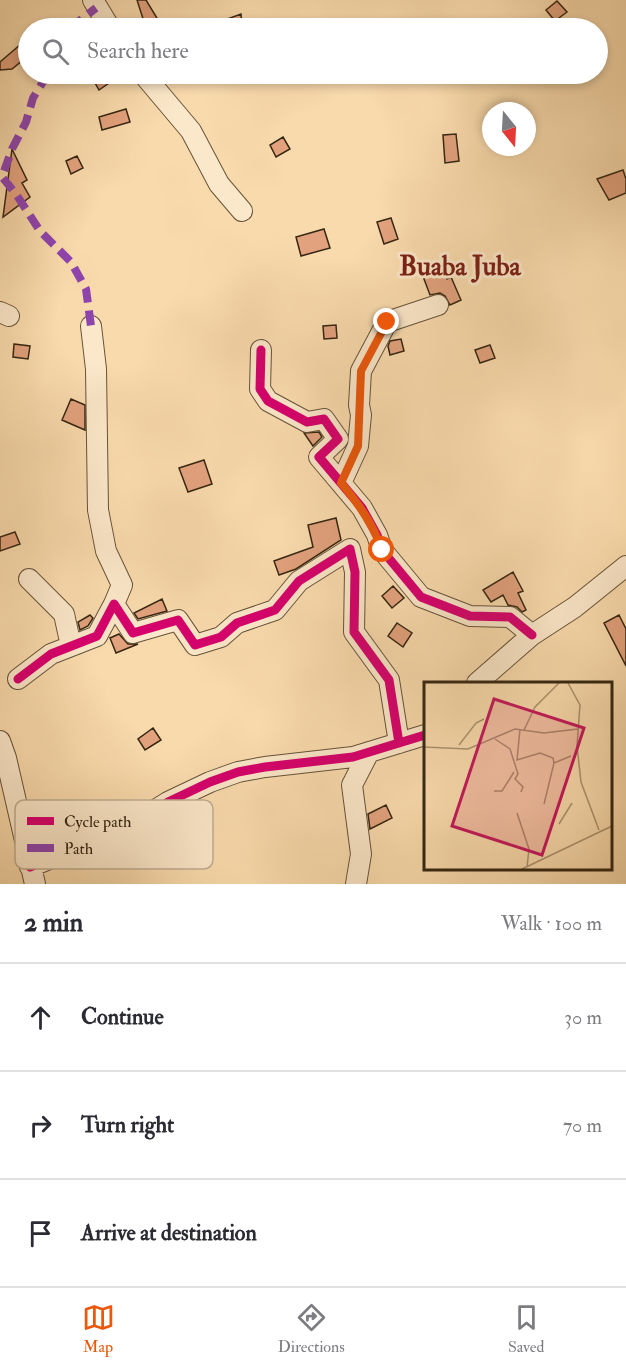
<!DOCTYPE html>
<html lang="en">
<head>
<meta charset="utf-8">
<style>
	:root { --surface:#fff; --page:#f2f2f3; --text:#2b2b33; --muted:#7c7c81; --line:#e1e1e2; --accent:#ea580c }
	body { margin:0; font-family:"IM FELL Double Pica",serif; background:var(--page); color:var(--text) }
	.compass { position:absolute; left:482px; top:102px; width:54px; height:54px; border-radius:50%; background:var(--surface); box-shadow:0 3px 9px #0003; rotate:162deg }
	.stop { position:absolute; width:18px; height:18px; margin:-14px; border:4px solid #ea580c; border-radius:50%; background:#fff }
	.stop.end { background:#ea580c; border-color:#fff; box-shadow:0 2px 6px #0008 }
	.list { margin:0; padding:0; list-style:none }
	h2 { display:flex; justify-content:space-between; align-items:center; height:78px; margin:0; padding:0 24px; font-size:26px }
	h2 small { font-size:20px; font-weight:400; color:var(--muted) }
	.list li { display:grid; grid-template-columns:39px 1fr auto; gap:18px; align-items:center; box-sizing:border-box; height:108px; padding:0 24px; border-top:2px solid var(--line) }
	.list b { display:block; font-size:22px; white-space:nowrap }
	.list em { font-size:20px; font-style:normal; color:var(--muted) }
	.icon { flex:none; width:33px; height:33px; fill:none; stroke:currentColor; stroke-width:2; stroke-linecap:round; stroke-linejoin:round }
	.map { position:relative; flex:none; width:626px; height:884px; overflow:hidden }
	.search { position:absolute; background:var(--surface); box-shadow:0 3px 9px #0003; left:18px; right:18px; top:18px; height:66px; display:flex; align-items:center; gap:15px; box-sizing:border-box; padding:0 21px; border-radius:33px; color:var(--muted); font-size:22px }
	.sheet { height:402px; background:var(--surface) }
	nav { display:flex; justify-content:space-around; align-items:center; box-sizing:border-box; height:84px; border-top:2px solid var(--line); background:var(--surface); font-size:16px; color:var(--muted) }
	nav a { display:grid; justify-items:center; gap:3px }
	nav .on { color:var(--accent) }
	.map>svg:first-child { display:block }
	.building { fill:#e2a27d; stroke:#352612; stroke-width:1.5 }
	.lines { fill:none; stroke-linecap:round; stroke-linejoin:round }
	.street-casing { stroke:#665338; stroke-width:22 }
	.street { stroke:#fbe7c9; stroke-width:20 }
	.quiet { stroke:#8e44ad; stroke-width:8; stroke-dasharray:15 8; stroke-linecap:butt }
	.cycleway-casing { stroke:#fbe7c9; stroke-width:13 }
	.cycleway { stroke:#d6006c; stroke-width:9 }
	.route { stroke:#ea580c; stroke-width:8 }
	.labels { text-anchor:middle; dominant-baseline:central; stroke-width:6; stroke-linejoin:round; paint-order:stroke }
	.district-label { font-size:27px; font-weight:bold; fill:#7a1f14; stroke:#fbe7c9 }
	.inset-road { fill:none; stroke:#ab926e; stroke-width:1.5 }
	.view { fill:#c2185b; fill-opacity:0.15; stroke:#c2185b; stroke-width:3 }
	.inset-edge { fill:none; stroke:#352612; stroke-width:3 }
	.key { fill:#fbe7c9; stroke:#c0ad92; stroke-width:1.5 }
	.key-label { font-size:16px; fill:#352612 }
</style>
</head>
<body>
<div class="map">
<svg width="626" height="884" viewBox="0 0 626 884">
	<rect width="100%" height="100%" fill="#f9daac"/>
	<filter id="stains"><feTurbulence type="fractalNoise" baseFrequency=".00333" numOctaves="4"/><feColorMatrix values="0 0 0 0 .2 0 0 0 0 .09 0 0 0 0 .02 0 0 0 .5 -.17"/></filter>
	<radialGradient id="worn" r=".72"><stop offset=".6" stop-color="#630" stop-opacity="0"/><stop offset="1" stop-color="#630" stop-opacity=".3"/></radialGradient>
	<!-- building -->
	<path class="building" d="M137,0H146L163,28H146Z
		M557,1L567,12L555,21L546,10Z
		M241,14L242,28H205V27Z
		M21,44L28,53V56L12,69L0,70V62Z
		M90,74H122L99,90Z
		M126,109L130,122L102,130L99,117Z
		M456,134L459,161L445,163L443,135Z
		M283,137L290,149L276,157L270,145Z
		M12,149L27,180L22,183L30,197L3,217Z
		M77,156L83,168L71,174L66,161Z
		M623,170L626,179V193L609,200L597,179Z
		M391,218L398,239L384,244L377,222Z
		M324,229L330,248L301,256L296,237Z
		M442,265L447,279L451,277L461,300L450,305L445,296L440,293L430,295L421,271Z
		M336,325L337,338L324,339L323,326Z
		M401,339L404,351L390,355L388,346L390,341Z
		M14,344L30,346L28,359L13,357Z
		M490,345L495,358L480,363L475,350Z
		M71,399L85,405V430L62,420Z
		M319,432L322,437L313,446L304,433Z
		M204,460L212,484L188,492L179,468Z
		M336,518L341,540L296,569L279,575L274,561L313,547L308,525Z
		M15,532L20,544L0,551V537Z
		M513,572L523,591L518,593L526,610L522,612L517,607L508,605L503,595L491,602L483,590Z
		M393,586L404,598L392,608L382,596Z
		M162,599L167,611L138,619L134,613Z
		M90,615L93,618L88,626L80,630L78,622Z
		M619,615L626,629V666L604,623Z
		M397,623L412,633L403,647L388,636Z
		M119,634L128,644H138L116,653L110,638Z
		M153,728L161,740L145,750L138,739Z
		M386,805L392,818L370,829L368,814Z"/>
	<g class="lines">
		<!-- street casing -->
		<g class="street-casing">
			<path id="street" d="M93,0L110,28
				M143,74L191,131L219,184L242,211
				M0,312L9,316
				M91,326L96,369L98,510L106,551L122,585L114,604
				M261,350L260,389L268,401L307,422L324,419L338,439L319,457L362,508L377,535L382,550L421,597L470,616L510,617L532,635
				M341,483L358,446L361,415L359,405L361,371L387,322L438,305
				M29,579L64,614L71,646
				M18,679L51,654L97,636L114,604L133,633L178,620L195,645L221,637L237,623L275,610L299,581L350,549L355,572L354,632L389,680L399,743
				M477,683L532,635L575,607L626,566
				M0,741L6,758L35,884
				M30,867L136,822L168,802L210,782L238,772L265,767L353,757L425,735
				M356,884L361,854L352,785L369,752"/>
		</g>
		<!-- street -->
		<use href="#street" class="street"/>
		<!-- quiet -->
		<path class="quiet" d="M70,28L96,8
			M48,74L33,98L26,122L12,149L2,177L16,194L40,231L71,262L86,289L91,326"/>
		<!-- cycleway casing -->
		<g class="cycleway-casing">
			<path id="cycleway" d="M261,350L260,389L268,401L307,422L324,419L338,439L319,457L362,508L377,535L382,550L421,597L470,616L510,617L532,635
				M18,679L51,654L97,636L114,604L133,633L178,620L195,645L221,637L237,623L275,610L299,581L350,549L355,572L354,632L389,680L399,743
				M30,867L136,822L168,802L210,782L238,772L265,767L353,757L425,735"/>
		</g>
		<!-- cycleway -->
		<use href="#cycleway" class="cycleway"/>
	</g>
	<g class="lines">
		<!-- route -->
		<path class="route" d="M382,550C373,524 359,504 341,483L358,446L361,371L387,322"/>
	</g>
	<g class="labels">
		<!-- district labels -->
		<g class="district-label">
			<text x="460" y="266">Buaba Juba</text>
		</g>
	</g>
	<!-- overview -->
	<g transform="translate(424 682)">
		<rect width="188" height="188" fill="#f9daac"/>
		<path class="inset-road" d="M144,1L156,23L153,64L157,100L175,148M96,47L93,78L116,71L129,76L130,81L147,74M100,48L111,25L135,1M71,57L86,67L94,92L91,97L99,105L97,110M35,63L52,41L60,37M0,65L44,67L91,47L120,51L154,47M70,109H78L90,90M120,122L130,81M93,131L105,167L103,185M135,142L148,121M98,187L188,144"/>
		<path class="view" d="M70,17L160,46L118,173L28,144Z"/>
		<rect width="188" height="188" class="inset-edge"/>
	</g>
	<!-- legend -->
	<rect x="15" y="800" width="198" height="69" rx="9" class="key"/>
	<rect x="27" y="817" width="27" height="8" fill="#d6006c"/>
	<rect x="27" y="844" width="27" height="8" fill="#8e44ad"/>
	<g class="key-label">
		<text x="64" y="827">Cycle path</text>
		<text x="64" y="854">Path</text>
	</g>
	<rect width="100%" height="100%" filter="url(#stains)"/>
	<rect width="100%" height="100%" fill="url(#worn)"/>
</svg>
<svg class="compass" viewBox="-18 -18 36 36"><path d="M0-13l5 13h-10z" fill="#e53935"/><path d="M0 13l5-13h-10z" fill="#7c7c81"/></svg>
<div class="stop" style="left:382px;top:550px"></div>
<div class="stop end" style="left:387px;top:322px"></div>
<div class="search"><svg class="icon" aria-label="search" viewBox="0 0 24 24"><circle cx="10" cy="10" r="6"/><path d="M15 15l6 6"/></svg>Search here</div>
</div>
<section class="sheet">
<h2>2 min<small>Walk · 100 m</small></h2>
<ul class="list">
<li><svg class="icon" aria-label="ahead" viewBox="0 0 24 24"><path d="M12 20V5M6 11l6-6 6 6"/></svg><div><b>Continue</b></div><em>30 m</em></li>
<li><svg class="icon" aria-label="right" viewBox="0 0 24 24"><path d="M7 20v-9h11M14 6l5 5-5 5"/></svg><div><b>Turn right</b></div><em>70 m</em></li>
<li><svg class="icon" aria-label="arrive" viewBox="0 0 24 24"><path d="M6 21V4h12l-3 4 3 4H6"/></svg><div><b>Arrive at destination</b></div></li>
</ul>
</section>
<nav>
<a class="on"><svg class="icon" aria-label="map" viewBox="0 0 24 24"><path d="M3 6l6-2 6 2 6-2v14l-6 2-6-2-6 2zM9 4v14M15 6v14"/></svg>Map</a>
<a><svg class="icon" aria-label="directions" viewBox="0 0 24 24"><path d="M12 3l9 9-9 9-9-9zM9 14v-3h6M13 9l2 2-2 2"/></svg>Directions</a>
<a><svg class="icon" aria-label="saved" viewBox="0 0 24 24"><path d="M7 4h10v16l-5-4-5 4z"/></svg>Saved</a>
</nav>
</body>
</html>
